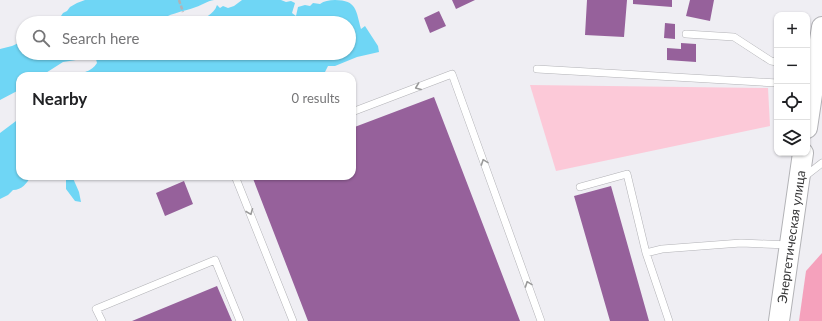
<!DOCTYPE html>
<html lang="en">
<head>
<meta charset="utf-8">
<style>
	:root { --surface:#fff; --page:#f6f6f6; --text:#202124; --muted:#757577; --line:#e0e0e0 }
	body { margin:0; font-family:Lato,sans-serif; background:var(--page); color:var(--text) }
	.controls { position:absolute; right:12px; top:12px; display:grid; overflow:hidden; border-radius:8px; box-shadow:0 1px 3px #0004 }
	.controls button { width:36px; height:36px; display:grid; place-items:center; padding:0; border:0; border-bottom:1px solid var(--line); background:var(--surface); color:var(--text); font:20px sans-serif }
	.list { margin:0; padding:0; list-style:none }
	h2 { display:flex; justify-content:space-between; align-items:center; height:52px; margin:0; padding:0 16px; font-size:17px }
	h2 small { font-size:13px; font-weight:400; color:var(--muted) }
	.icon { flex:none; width:22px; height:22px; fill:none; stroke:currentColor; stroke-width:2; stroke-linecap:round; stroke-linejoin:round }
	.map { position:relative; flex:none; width:822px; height:321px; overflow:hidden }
	.search { position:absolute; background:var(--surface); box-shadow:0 1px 3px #0004; left:16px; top:16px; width:340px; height:44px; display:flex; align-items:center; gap:10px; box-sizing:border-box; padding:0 14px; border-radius:22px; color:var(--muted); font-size:15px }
	.panel { position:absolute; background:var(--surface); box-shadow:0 1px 3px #0004; left:16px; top:72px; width:340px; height:108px; border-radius:12px }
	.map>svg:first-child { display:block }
	.green { fill:#fcc9d8 }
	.forest { fill:#f5a1bc }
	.water { fill:#6fd6f5 }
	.building { fill:#96619b }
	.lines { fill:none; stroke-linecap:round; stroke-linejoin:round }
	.service-casing { stroke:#b2b2b6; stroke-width:8 }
	.secondary-casing { stroke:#b2b2b6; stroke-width:22 }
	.path { stroke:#b2b2b5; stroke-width:2.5; stroke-dasharray:4 2; stroke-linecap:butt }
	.service { stroke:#fff; stroke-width:7 }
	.secondary { stroke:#fff; stroke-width:20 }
	.oneway { stroke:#9a9a9a }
	.labels { text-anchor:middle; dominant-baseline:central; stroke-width:4; stroke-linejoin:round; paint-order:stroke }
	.street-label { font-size:13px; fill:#353536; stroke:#fff }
</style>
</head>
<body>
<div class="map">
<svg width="822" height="321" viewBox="0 0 822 321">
	<rect width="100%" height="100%" fill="#efeef3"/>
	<!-- green -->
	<path class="green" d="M530,85L768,88L770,126L556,171Z"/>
	<!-- forest -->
	<path class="forest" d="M822,253V321H799L806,271Z"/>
	<!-- water -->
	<path class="water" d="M85,0H214C207,1 202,5 196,7C183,12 168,13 157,23H54L55,17L61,16L63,13L67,11L70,7L77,3Z
		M242,0H281L286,2L291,1L295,3L292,13L296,16L298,7L305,5L310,6L313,3L320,4C324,1 329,0 335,0C357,0 356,11 361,29L365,26L378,46L379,52L357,57L335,66H328L324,74L321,76H79C86,70 91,72 97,63L95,55L92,53H349V23H195C203,18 214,15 217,5L220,8L223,6L228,8L234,6Z
		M23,41V53H89L79,57L76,60L63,62L41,76H20L19,90L0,100V49L12,46Z
		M20,118V176H31C27,183 22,190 13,190L8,195L0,199V133Z
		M64,176H72L79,192L81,202L75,201L66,189V178Z"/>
	<!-- building -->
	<path class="building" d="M452,0H475L456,9Z
		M587,0H627L624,37L585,35Z
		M633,0H672V7L633,4Z
		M690,0H714L710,21L686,16Z
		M439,11L446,26L430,33L424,18Z
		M665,23L675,24V39L664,38Z
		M681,43L696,44V62L667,60V48L681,49Z
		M434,97L520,321H308L252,176H352V128Z
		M184,181L193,204L165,216L156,193Z
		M611,186L649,321H610L574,196Z
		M217,286L232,321H132Z"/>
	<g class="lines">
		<!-- service casing -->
		<g class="service-casing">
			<path id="service" d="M686,34L734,37L771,61L777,62
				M537,69L777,83
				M352,112L452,74L541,321
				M235,176L293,321
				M804,177L822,163
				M580,187L627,174L646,253L669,321
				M646,253L662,249L741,243L789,245
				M102,321L96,309L215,260L240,321"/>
		</g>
		<!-- secondary casing -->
		<g class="secondary-casing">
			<g id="secondary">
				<path d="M807,128L822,27"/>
				<path id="s1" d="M779,321L803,153"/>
			</g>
		</g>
		<!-- path -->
		<path class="path" d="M179,0L183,12"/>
		<!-- service -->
		<use href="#service" class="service"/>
		<!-- secondary -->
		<use href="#secondary" class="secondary"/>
	</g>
	<!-- one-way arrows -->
	<defs><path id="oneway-chevron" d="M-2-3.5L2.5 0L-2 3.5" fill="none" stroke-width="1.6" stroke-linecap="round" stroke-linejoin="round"/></defs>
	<g class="oneway">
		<use href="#oneway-chevron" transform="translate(418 87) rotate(159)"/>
		<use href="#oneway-chevron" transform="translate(484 162) rotate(-110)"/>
		<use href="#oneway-chevron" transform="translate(250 212) rotate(68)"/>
		<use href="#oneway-chevron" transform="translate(528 284) rotate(-110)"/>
	</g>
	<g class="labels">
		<!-- street labels -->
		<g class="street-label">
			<text stroke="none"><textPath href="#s1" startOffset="85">Энергетическая улица</textPath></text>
		</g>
	</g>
</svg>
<div class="controls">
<button>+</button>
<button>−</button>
<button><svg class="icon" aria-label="locate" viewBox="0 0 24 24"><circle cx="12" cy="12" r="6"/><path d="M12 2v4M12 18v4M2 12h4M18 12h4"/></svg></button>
<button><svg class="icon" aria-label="layers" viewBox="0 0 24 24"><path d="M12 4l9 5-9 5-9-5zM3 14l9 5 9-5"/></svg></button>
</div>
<div class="search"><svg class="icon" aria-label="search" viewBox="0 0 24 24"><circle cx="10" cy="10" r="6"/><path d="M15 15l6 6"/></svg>Search here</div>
<section class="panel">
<h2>Nearby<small>0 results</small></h2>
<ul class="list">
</ul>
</section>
</div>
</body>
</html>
